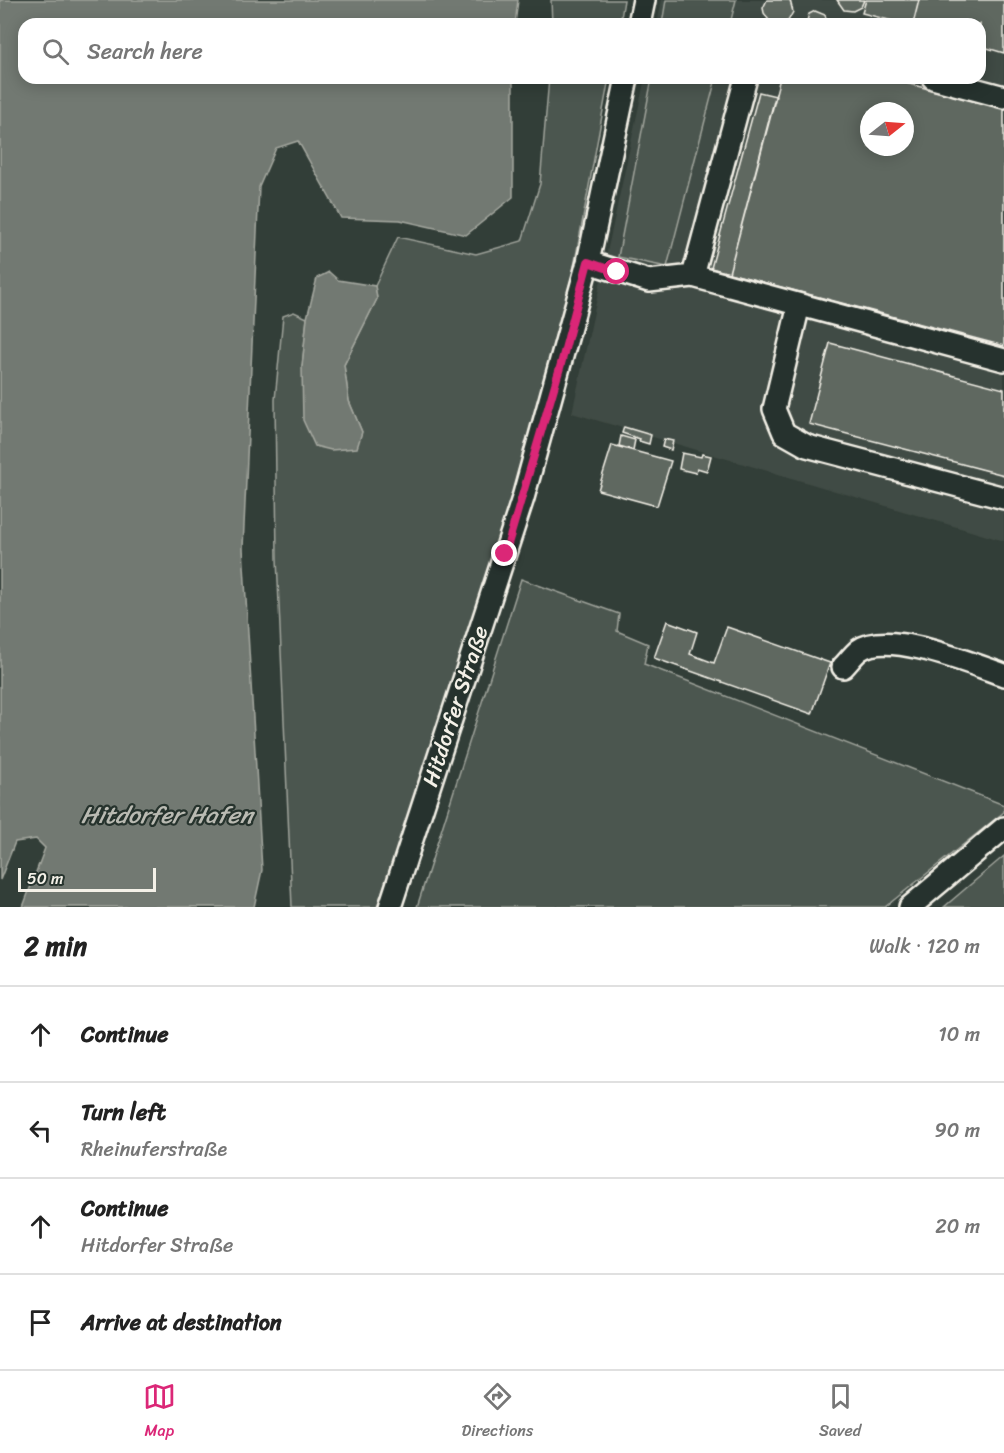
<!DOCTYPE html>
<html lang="en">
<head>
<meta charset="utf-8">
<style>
	:root { --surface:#fff; --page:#f6f6f6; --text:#222; --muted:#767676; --line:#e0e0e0; --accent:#db2777 }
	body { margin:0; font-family:Sriracha,sans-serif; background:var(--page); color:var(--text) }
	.compass { position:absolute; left:860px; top:102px; width:54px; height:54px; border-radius:50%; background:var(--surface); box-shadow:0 3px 15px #0003; rotate:73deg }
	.scale { position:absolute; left:18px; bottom:15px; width:138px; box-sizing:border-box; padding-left:6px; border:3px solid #f4f1e8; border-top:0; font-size:16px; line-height:21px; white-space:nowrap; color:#f4f1e8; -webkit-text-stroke:4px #26332d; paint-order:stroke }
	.stop { position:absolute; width:18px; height:18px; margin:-14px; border:4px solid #db2777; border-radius:50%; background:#fff }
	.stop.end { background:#db2777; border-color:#fff; box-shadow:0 2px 6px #0008 }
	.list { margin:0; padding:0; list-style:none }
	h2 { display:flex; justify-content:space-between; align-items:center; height:78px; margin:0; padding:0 24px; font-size:26px }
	h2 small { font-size:20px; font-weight:400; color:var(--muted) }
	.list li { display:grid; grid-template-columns:39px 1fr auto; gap:18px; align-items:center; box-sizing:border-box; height:96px; padding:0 24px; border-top:2px solid var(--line) }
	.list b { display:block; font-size:22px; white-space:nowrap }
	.list p { margin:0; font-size:20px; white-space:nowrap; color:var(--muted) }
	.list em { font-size:20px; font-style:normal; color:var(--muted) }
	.icon { flex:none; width:33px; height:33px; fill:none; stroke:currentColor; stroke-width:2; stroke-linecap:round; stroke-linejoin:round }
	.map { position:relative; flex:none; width:1004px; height:907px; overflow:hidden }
	.search { position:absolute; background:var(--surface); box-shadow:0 3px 15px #0003; left:18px; right:18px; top:18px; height:66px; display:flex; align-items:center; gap:15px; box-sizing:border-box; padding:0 21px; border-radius:18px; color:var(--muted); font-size:22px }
	.sheet { height:462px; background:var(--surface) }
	nav { display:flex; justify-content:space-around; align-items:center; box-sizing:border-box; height:84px; border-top:2px solid var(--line); background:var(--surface); font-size:16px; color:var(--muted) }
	nav a { display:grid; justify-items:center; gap:3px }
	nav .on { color:var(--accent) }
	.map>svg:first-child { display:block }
	.built { fill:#404b44; fill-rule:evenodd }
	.green { fill:#4c564f; stroke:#a0a49c; stroke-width:1.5 }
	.water { fill:#727972; stroke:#a6a9a1; stroke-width:1.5 }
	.building { fill:#5f6861; stroke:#f4f1e8; stroke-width:1.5; fill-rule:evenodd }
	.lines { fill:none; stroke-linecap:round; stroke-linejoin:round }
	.minor-casing { stroke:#f4f1e8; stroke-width:26 }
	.minor { stroke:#26332d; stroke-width:21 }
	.route { stroke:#db2777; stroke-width:8 }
	.labels { text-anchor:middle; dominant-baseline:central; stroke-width:4.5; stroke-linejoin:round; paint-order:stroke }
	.street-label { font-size:22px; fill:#f4f1e8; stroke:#26332d }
	.water-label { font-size:24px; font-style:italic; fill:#babbb3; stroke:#26332d }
</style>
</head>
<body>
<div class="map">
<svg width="1004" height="907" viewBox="0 0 1004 907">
	<rect width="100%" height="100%" fill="#323e38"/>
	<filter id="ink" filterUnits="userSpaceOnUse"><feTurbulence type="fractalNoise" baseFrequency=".0167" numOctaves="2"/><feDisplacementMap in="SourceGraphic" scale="12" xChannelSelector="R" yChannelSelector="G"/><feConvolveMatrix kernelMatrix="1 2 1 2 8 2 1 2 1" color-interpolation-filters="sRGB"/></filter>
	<g filter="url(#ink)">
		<!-- built -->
		<path class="built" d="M662,0H1004V541L572,413L645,78H980V24H657ZM869,111H905V147H869Z"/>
		<!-- green -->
		<path class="green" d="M551,0H624L620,24H552Z
			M666,0H736L730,24H662Z
			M549,78H609L573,272L515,483L475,617L377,907H292L277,558L275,400L283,316L294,312L307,318L302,367L362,432L349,401L344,365L377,299L375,286L398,237L476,254L522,241L540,184Z
			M652,78H716L667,267L618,257Z
			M521,579L619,614L617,631L648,644L644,664L1004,805V812L885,907H417Z
			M1004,856V907H944Z"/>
		<!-- water -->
		<path class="water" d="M0,0H518L515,24H24V78H513V197L466,235L400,220L341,218L298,141L276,148L259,187L243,548L262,870L254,907H23L45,848L36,839L15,842L0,880Z
			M329,272L338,280L375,286L377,299L344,365L349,401L362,432L357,448L331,450L315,446L303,420L302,367L307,318L317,278Z"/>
		<!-- building -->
		<path class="building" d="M767,0H790L793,12L788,21L781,24L770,22L764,13L763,8Z
			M837,0H864L861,7L853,11L844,10Z
			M866,0H919L913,24H904L862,13Z
			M919,0H1004V53L980,46V24H913Z
			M815,11L825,15L828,24H806L809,14Z
			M839,19L847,20L851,24H833Z
			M780,78H887L1004,109V346L729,273ZM869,111H905V147H869Z
			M759,92L776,96L729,273L711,268Z
			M830,343L1004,389V475L809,424Z
			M624,427L651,435L649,444L639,441L640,439L622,433Z
			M621,436L635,440L633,450L619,446Z
			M664,439L673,441L671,450L662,447Z
			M612,445L671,461L657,506L598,490Z
			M682,453L701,457L702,454L711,456L707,471L697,468L696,473L679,469Z
			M667,621L697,632L690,654L714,663L727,627L830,663L812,714L654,658Z"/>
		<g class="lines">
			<!-- minor casing -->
			<g class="minor-casing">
				<path id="minor" d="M639,24L644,0
					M933,78L1004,97
					M588,262L649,281L693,276L1004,360
					M693,276L746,78
					M799,305L774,409L784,433L807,446L1004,498
					M843,667C848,662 853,655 859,650C888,629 972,664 1004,675
					M390,907L523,498L588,262L627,78
					M910,907L1004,828"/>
			</g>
			<!-- minor -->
			<use href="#minor" class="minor"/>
		</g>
	</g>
	<g class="lines" filter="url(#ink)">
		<!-- route -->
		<path class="route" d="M505,554L561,364L588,262L617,272"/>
	</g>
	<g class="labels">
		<!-- street labels -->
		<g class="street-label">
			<text transform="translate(455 706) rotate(-72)">Hitdorfer Straße</text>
		</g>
		<!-- water labels -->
		<g class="water-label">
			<text x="167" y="815">Hitdorfer Hafen</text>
		</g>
	</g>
</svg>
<svg class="compass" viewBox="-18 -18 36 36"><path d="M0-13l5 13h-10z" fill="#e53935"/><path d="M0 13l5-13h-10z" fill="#767676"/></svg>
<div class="scale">50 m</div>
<div class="stop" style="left:617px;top:272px"></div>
<div class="stop end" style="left:505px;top:554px"></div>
<div class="search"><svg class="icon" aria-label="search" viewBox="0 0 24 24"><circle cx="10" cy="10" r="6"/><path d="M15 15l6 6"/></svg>Search here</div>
</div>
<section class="sheet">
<h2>2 min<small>Walk · 120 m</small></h2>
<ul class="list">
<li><svg class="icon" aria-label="ahead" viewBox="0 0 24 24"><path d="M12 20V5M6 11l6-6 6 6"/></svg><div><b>Continue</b></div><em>10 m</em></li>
<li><svg class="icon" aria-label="left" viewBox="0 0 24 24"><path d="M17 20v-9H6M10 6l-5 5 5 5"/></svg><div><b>Turn left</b><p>Rheinuferstraße</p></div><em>90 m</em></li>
<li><svg class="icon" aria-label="ahead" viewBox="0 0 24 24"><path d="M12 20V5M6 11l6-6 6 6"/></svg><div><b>Continue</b><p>Hitdorfer Straße</p></div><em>20 m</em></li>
<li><svg class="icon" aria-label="arrive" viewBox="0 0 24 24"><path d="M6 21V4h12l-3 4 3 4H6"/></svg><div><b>Arrive at destination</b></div></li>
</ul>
</section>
<nav>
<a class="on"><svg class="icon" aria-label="map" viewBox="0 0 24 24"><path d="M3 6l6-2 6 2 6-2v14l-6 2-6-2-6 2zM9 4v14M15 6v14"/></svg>Map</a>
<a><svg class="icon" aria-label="directions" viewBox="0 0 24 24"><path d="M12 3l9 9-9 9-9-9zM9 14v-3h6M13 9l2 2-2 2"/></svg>Directions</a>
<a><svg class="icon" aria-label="saved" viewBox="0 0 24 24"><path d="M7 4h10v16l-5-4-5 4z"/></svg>Saved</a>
</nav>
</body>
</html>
